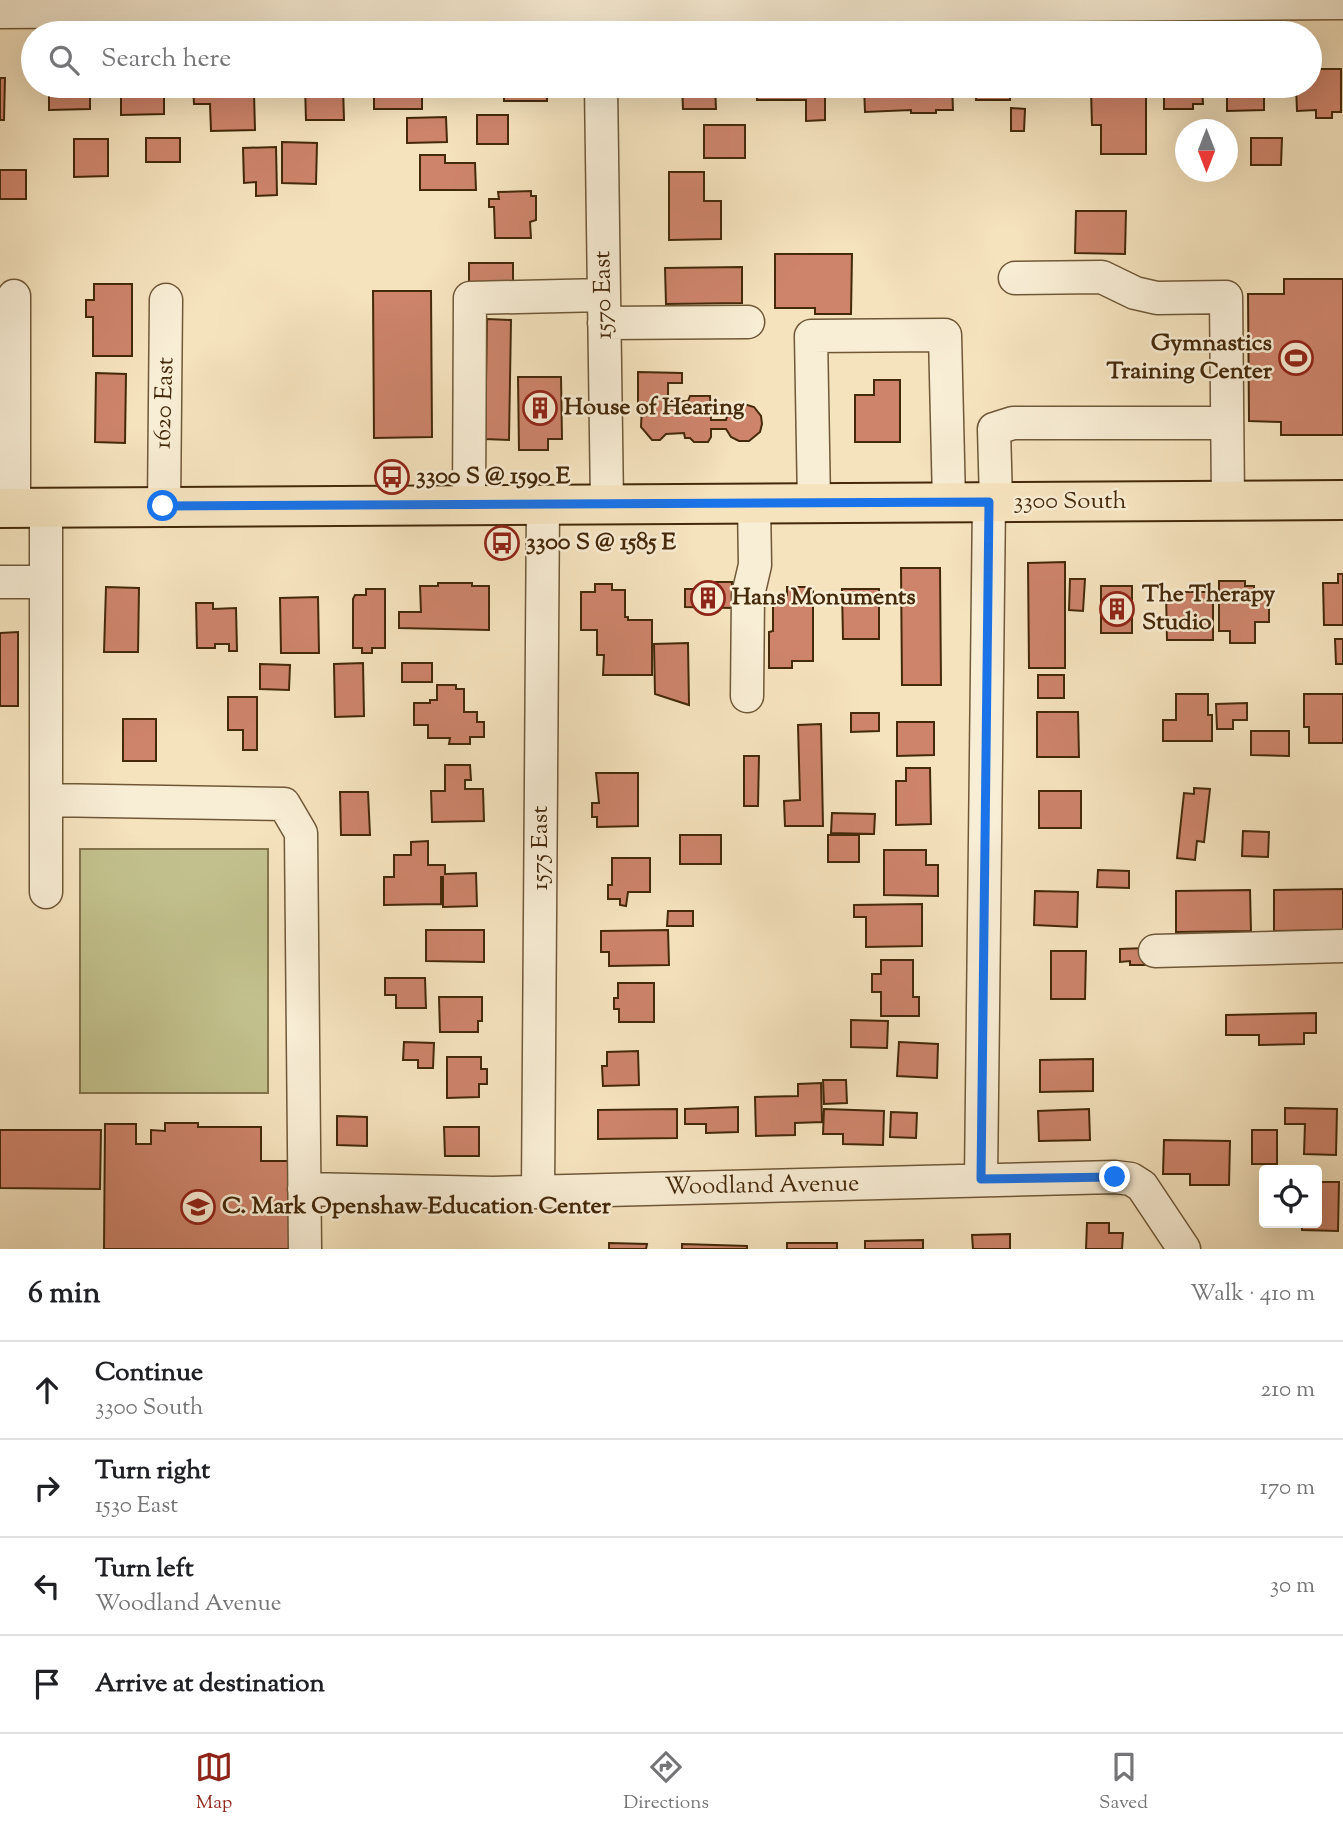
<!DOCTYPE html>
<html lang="en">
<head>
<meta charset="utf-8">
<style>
	:root { --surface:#fff; --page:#f2f2f2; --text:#202124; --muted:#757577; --line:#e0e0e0; --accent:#8f2418 }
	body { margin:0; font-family:"Sorts Mill Goudy",serif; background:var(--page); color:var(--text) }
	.controls { position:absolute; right:21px; bottom:21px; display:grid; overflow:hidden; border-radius:7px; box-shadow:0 7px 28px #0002 }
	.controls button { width:63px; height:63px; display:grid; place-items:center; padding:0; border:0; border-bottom:2px solid var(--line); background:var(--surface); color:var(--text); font:35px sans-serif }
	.compass { position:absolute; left:1175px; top:119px; width:63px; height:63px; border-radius:50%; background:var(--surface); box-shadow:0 7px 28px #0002; rotate:180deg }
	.stop { position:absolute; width:21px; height:21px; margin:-16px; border:5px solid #1a73e8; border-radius:50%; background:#fff }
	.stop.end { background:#1a73e8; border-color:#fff; box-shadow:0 2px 7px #0008 }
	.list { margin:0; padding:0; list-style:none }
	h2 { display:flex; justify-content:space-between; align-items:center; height:91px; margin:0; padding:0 28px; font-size:30px }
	h2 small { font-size:23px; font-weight:400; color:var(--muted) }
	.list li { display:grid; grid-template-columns:46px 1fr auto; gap:21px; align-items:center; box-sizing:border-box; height:98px; padding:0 28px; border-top:2px solid var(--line) }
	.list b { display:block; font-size:26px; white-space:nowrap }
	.list p { margin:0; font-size:23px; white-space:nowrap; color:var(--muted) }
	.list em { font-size:23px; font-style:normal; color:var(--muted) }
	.icon { flex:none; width:38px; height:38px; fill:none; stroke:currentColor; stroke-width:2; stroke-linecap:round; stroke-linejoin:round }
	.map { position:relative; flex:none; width:1343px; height:1249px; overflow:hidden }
	.search { position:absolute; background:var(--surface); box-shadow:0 7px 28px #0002; left:21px; right:21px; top:21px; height:77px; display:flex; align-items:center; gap:18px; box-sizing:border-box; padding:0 24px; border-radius:38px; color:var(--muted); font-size:26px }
	.sheet { height:483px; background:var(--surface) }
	nav { display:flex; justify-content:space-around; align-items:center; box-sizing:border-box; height:98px; border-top:2px solid var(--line); background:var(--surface); font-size:19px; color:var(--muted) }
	nav a { display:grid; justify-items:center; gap:4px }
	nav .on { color:var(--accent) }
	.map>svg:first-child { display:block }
	.green { fill:#c2c18d; stroke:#83754c; stroke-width:2 }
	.building { fill:#cd846b; stroke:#44290a; stroke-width:2 }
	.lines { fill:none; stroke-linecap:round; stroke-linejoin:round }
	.minor-casing { stroke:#705837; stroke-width:35 }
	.major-casing { stroke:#44290a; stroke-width:42 }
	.minor { stroke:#f8edd5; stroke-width:32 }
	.major { stroke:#f5e3be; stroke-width:38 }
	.route { stroke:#1a73e8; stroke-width:9 }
	.labels { text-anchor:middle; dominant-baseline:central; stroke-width:5; stroke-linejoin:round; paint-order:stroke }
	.street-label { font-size:24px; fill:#44290a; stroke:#f8edd5 }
	.poi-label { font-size:24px; font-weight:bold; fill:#44290a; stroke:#f8edd5; text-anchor:start }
</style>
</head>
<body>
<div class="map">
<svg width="1343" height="1249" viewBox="0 0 1343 1249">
	<rect width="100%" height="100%" fill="#f5e3be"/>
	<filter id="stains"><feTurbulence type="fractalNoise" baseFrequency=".00286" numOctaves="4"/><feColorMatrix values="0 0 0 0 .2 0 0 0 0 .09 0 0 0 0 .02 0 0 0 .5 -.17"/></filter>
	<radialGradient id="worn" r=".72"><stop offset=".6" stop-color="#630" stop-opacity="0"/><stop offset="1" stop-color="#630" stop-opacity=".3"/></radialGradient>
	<!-- green -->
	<path class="green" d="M80,849H268V1093H80Z"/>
	<!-- building -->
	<path class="building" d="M1310,69H1341V112H1332V118H1316V110L1297,111L1296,86H1310Z
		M0,78H5L4,120H0Z
		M49,86H90V109L49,110Z
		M121,86H164V114L121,115Z
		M193,86H239V94L254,93L255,130L211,131L210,104H194Z
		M305,86H343L344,120H306Z
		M374,86H422V109H374Z
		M504,86H547V101H504Z
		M682,86H715L716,109H683Z
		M757,86H849L850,97H825V120L806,121V100H757Z
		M864,86H952L953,110H936V113H911V110L865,112Z
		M976,86H1010V100H976Z
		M1100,86H1146V154H1101V125H1092L1091,91H1100Z
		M1164,86H1202L1203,104H1193V109H1164Z
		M1227,86H1264V110L1227,111Z
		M1011,108L1025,109L1024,131H1011Z
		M477,115H508V144H477Z
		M446,117L447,142L407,143V118Z
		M704,125H745V158H704Z
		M146,138H180V162H146Z
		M1251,138H1282L1281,165H1251Z
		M74,139H108V176L74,177Z
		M282,142L317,143L316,184L282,183Z
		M276,147L277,195L256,196V182L244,183L243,148Z
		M420,155H445V163H475L476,190H420Z
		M0,170H26V199H0Z
		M669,172H704V201H721V239L669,240Z
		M531,191V196H536V220L530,222L531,238H495L494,207H489V199H499L498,192Z
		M1076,211H1126L1125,254L1075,253Z
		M775,254H852L851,314H815V308H775Z
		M469,263H513V286L469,287Z
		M742,267V303L666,304L665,268Z
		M1284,279H1343V435H1281V422L1249,421L1248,294H1284Z
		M94,284H132V356H93V317H86V300H94Z
		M373,291H431L432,437L374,438Z
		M487,319L511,320L509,440L485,439Z
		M638,372L682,373V383H668V401H688L690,396H710L711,420H726L728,413L733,407L744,404L754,407L761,416L762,424L760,432L749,441H739L731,437L726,429H711V437L708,442H694L690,438H685L684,433L666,434L660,440H652L641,427L642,405H638Z
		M96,373L126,374L125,443L95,442Z
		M518,377H561L562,439H548V450H519Z
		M874,380H900V442H855V395H874Z
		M1065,562V668H1029L1028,563Z
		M901,568H940L941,685H902Z
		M1338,574H1343V625H1324L1323,583H1338Z
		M1070,579H1085L1083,611L1069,610Z
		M1219,581H1245V586H1254V598H1269V622H1255V643H1230V631H1219Z
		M711,582H732V608L685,607V589H711Z
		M438,583H472V586H489V630L399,628V612H421L420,586H438Z
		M595,584H612V590H625V617H628V620H652V675H603L604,655H597V630H581V592H595Z
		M1101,586H1132V633H1101Z
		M106,587L139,588L138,652H104Z
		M787,587H813V661H792V668H769V632L773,631V595H787Z
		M366,589H385V648H372V653H362V648H353V599L355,595H366Z
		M842,589H879V639H843Z
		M1166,592H1213V640H1167Z
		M318,597L319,653H281L280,598Z
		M196,603H213V609L236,608L237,651H229V644H215V648H197Z
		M18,632V706H0V633Z
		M1335,639H1343V664H1336Z
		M688,643L689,705L655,694L654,644Z
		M363,663L364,716L335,717L334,664Z
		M402,663H432V682H402Z
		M260,664L290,665L289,690L260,689Z
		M1038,675H1064V698H1038Z
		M437,685H456V689H464V712H477V722H484V737H470V744H449L450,738H428V725H414V703H430V700H437Z
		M1176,694H1208V715H1212V741H1163V720H1176Z
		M1304,694H1343V743H1309V727H1304Z
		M228,697H257V750H243V730H228Z
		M1247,703V720H1233V729H1217L1216,704Z
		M1037,712H1078L1079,757H1037Z
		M851,713H879V731L851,732Z
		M123,719H156V761H123Z
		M897,722H934V755L897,756Z
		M821,724L823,826H785L784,801L800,800L798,725Z
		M1251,731H1289V756L1251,755Z
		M744,756H759L758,806H744Z
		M445,765H470L471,780H465V789H483L484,821L432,822L431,791H445Z
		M906,768H930L931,824L896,825V781H906Z
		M596,773H638V826L597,827V817H592V803H599Z
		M1194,788L1210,789L1204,842L1197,841L1195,860L1177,858L1184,793L1194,794Z
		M1039,791H1081V828H1039Z
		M340,792H368L370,835H341Z
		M832,813L875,814L874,834L831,833Z
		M1243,831L1269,832L1268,857L1242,856Z
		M680,835H721V864H680Z
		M828,835H859V862H828Z
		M428,841V865H445V874L476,873L477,906L443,907V877H441V904L384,905V877H394V855H411V842Z
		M884,850H926V865H938V896L884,895Z
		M612,858H650V892H628L626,906L620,905V899H608V885H612Z
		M1098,870L1129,871V888L1097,887Z
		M1343,889V930L1274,931V890Z
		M1250,890L1251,931L1176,932V891Z
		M1035,891L1078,892L1077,927L1034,925Z
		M922,904V946L866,947V917H854V905Z
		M668,911H693V926H667Z
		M426,930H484V962L426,961Z
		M668,930L669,965L609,966V952H601V931Z
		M1145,948V965H1130V961L1120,962V949Z
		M1051,951H1086L1085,999H1051Z
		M881,960H913V997H919V1016H881V992H872V974H881Z
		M385,978H425L426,1008H396V995H385Z
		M618,983H654V1022H619V1009H614V998H618Z
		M439,997H482V1021H478V1032H440Z
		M1316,1013V1033H1304V1044L1259,1045V1035H1226V1015Z
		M851,1020L888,1021L887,1048L851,1047Z
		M404,1042L434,1043L433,1068H418V1060H403Z
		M899,1042L938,1044L937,1078L897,1076Z
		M638,1051L639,1085L603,1086L602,1066H607V1052Z
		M447,1057H481V1069H487V1084H479V1097L447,1098Z
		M1093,1059V1091L1040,1092V1060Z
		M823,1080H846L847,1103L824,1104Z
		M821,1083L822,1122L795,1123V1135L756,1136L755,1097L798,1096V1084Z
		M738,1107V1132L706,1133V1124H685V1109Z
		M1285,1108L1337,1109L1336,1155L1304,1154L1305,1124H1285Z
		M677,1109V1138L598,1139V1110Z
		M824,1109L884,1111L883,1145L843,1144V1134H823Z
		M1089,1109L1090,1140L1039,1141L1038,1111Z
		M891,1112L917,1113L916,1138L890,1137Z
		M337,1116L367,1117V1146L337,1145Z
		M165,1123H198V1127H261V1161H297V1249H104L105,1124H136V1144H151V1130L165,1131Z
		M444,1127H479V1156H445Z
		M0,1130H101L100,1189L0,1188Z
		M1252,1130H1277V1164H1252Z
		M1164,1140L1230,1141L1229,1185H1190V1174H1163Z
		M1317,1182H1339L1338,1231L1302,1230V1223H1317Z
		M1087,1223H1109V1233H1123L1122,1249H1086Z
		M1010,1234V1249H973L972,1235Z
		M923,1240V1249H865V1241Z
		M609,1243L647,1244L646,1249H609Z
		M787,1243H837V1249H787Z
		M682,1244L747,1246V1249H682Z"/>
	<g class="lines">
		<!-- minor casing -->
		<g class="minor-casing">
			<path id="minor" d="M0,12L1343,3
				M601,86L607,504
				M1015,278L1102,277L1135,293L1157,298L1226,297L1228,500
				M14,296V507
				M604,323L748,322
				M996,502L994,429L1013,423H1227
				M814,503L811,336L945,335L949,502
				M469,505L470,298L604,295
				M164,506L166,300
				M46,507V892
				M0,582H46
				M747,696L748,595L755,565L754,503
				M46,800L284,804L301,833L305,1249
				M1155,951L1343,946
				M981,1179L989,502
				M304,1189L493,1193L1115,1177L1131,1179L1142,1186L1184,1249
				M538,1192L543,504"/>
		</g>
		<!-- major casing -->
		<g class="major-casing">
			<path id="major" d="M0,508L1343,500"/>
		</g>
		<!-- minor -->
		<use href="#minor" class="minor"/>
		<!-- major -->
		<use href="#major" class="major"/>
	</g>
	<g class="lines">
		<!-- route -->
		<path class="route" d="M163,506L989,502L981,1179L1115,1177"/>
	</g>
	<!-- icons -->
	<defs>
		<g id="stadium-ring" transform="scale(1.75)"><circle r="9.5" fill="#f8edd5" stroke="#8f2418" stroke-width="1.5"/><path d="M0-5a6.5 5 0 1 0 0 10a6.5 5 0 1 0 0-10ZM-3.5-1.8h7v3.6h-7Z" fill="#8f2418"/></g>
		<g id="building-ring" transform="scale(1.75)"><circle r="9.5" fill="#f8edd5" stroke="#8f2418" stroke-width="1.5"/><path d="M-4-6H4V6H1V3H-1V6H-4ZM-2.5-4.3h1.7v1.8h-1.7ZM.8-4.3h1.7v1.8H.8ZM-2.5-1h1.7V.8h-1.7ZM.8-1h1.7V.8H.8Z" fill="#8f2418"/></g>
		<g id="bus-ring" transform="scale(1.75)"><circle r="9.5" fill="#f8edd5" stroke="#8f2418" stroke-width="1.5"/><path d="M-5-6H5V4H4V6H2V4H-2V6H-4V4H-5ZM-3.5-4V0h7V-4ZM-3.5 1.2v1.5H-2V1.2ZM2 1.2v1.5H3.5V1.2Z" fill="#8f2418"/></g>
		<g id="school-ring" transform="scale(1.75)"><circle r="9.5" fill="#f8edd5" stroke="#8f2418" stroke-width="1.5"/><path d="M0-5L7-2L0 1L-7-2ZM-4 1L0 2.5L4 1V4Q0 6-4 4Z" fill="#8f2418"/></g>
	</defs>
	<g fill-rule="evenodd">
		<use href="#stadium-ring" x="1296" y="358"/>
		<use href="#building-ring" x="540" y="408"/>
		<use href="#bus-ring" x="392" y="477"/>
		<use href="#bus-ring" x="502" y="543"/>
		<use href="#building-ring" x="708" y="598"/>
		<use href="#building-ring" x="1117" y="609"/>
		<use href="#school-ring" x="198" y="1207"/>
	</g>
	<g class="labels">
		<!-- street labels -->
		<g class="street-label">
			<text transform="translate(604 295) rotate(-91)">1570 East</text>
			<text transform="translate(165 403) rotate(-88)">1620 East</text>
			<text x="1070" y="502">3300 South</text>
			<text transform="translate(541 848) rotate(-90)">1575 East</text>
			<text transform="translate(762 1186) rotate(-1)">Woodland Avenue</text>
		</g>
		<!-- poi labels -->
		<g class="poi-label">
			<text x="1272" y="344" text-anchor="end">Gymnastics<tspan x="1272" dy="28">Training Center</tspan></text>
			<text x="564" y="408">House of Hearing</text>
			<text x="416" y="477">3300 S @ 1590 E</text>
			<text x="526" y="543">3300 S @ 1585 E</text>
			<text x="1142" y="595">The Therapy<tspan x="1142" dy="28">Studio</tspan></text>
			<text x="732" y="598">Hans Monuments</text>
			<text x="222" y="1207">C. Mark Openshaw Education Center</text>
		</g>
	</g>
	<rect width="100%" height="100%" filter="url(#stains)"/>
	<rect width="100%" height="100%" fill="url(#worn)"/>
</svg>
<div class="controls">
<button><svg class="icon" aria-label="locate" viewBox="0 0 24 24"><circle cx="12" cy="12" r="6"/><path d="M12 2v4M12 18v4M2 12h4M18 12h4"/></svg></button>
</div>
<svg class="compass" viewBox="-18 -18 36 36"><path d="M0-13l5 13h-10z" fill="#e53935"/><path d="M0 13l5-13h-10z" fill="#757577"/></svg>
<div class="stop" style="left:163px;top:506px"></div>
<div class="stop end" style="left:1115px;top:1177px"></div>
<div class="search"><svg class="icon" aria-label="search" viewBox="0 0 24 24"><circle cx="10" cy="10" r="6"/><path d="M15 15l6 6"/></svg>Search here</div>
</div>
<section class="sheet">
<h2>6 min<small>Walk · 410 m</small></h2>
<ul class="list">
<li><svg class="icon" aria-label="ahead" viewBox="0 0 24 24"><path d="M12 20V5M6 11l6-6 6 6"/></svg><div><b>Continue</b><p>3300 South</p></div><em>210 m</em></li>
<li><svg class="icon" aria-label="right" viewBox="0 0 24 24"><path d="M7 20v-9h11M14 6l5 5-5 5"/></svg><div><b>Turn right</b><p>1530 East</p></div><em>170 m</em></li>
<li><svg class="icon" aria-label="left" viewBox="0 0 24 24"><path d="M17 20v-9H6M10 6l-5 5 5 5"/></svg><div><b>Turn left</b><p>Woodland Avenue</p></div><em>30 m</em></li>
<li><svg class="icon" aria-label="arrive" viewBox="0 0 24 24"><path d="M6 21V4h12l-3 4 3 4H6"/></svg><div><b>Arrive at destination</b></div></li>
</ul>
</section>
<nav>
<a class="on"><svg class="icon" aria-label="map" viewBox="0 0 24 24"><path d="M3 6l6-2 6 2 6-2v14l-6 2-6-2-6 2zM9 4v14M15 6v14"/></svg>Map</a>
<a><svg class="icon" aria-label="directions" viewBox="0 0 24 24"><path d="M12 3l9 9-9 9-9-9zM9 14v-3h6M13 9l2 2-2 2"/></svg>Directions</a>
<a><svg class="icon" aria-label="saved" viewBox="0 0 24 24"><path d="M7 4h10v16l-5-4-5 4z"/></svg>Saved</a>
</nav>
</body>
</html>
